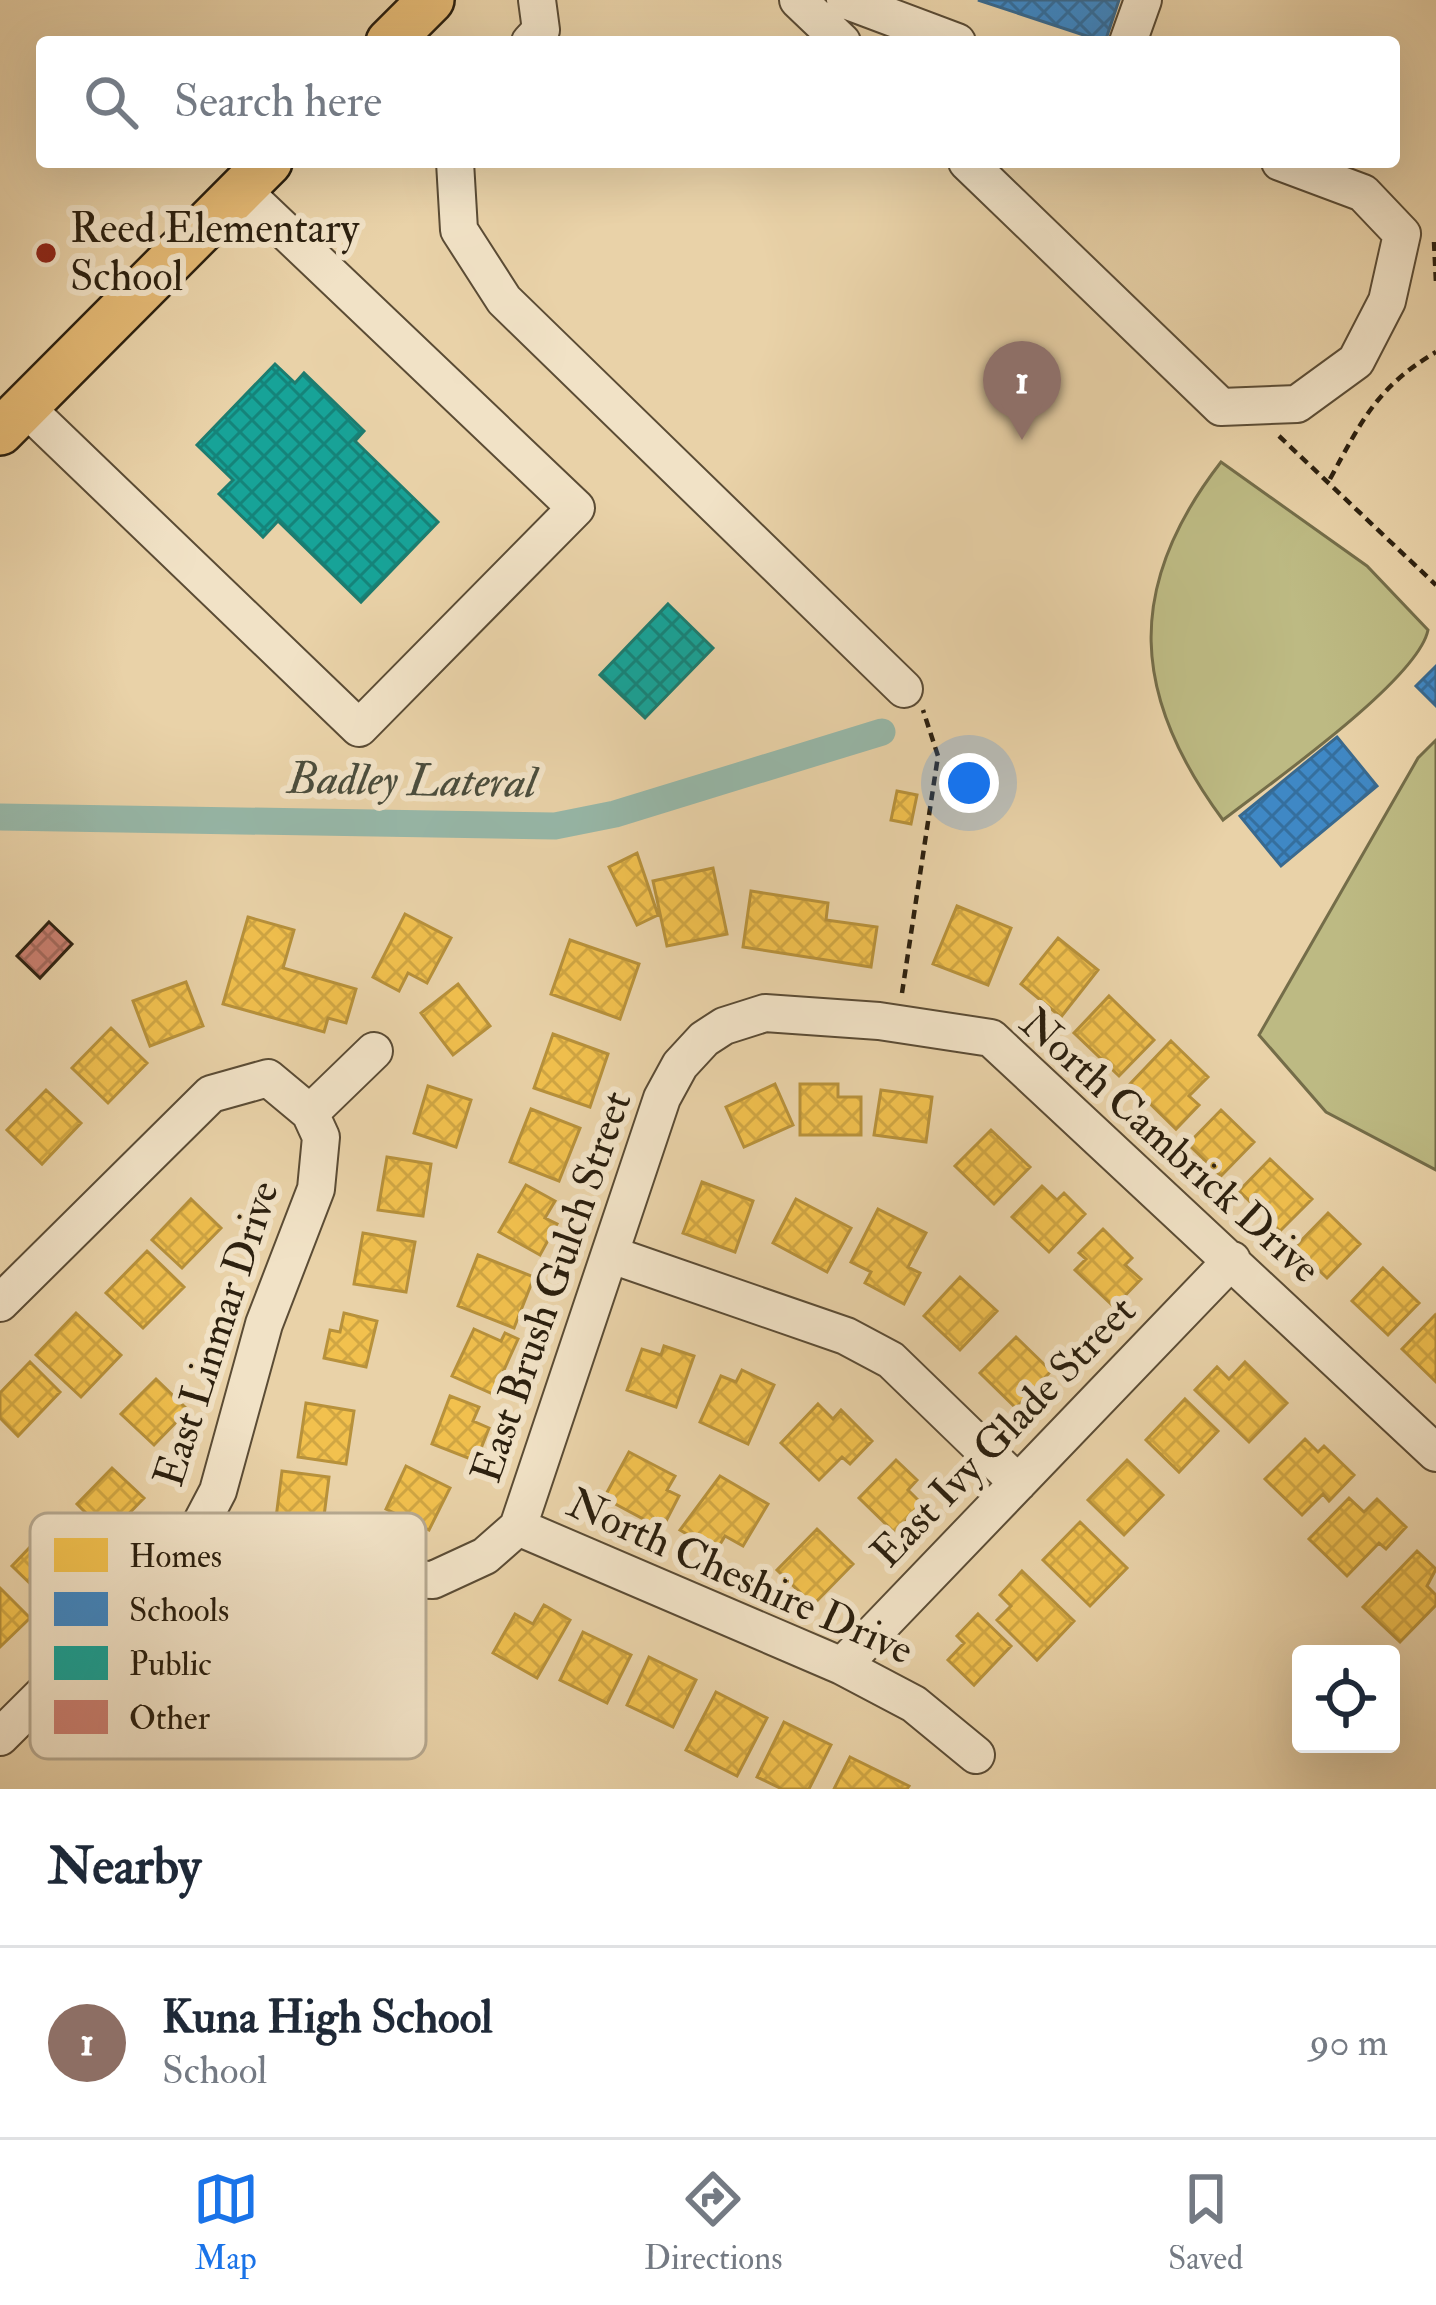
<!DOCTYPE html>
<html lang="en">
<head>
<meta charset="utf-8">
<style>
	:root { --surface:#fff; --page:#f2f2f3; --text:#1f2937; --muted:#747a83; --line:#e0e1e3; --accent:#1a73e8 }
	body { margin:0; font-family:"IM FELL Double Pica",serif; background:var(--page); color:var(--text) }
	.controls { position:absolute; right:36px; bottom:36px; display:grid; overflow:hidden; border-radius:12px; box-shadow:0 12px 48px #0002 }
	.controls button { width:108px; height:108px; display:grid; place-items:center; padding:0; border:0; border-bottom:3px solid var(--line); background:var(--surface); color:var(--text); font:60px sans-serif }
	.you { position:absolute; left:969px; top:783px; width:42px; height:42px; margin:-30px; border:9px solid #fff; border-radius:50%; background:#1a73e8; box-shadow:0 0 0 18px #1a73e833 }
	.badge { display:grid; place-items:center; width:78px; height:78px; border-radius:50%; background:var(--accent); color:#fff; font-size:39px; font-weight:700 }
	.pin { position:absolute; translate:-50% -99px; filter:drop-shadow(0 3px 6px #0008) }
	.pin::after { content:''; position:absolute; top:63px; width:42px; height:36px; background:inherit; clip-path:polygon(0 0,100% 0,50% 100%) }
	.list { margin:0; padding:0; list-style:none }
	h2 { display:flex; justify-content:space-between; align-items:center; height:156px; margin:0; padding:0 48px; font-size:51px }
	h2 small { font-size:39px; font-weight:400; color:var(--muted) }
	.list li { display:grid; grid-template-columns:78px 1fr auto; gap:36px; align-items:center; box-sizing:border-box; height:192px; padding:0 48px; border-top:3px solid var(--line) }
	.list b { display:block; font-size:45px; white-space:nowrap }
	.list p { margin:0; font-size:39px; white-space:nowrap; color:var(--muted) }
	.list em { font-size:39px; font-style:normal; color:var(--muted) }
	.icon { flex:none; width:66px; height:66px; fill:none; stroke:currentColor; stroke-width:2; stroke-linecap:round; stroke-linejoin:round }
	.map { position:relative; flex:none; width:1436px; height:1789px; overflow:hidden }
	.search { position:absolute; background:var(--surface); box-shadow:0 12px 48px #0002; left:36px; right:36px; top:36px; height:132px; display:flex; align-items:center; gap:30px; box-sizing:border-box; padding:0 42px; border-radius:12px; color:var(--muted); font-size:45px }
	.sheet { height:348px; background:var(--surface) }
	nav { display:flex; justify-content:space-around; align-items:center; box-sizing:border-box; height:168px; border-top:3px solid var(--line); background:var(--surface); font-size:33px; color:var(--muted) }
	nav a { display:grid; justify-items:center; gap:6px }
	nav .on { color:var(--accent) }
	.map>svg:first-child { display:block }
	.pitch { fill:#bdba83; stroke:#746d49; stroke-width:3 }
	.homes { fill:url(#homes-cross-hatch); stroke:#b7913b; stroke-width:3 }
	.schools { fill:url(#schools-cross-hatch); stroke:#39698e; stroke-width:3 }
	.public { fill:url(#public-cross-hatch); stroke:#1d7c6f; stroke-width:3 }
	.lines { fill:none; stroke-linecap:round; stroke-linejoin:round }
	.canal { stroke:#97b8a9; stroke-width:27 }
	.building { fill:url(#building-cross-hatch); stroke:#2c200f; stroke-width:3 }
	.minor-casing { stroke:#5b4c35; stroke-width:40 }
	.major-casing { stroke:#2c200f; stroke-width:50 }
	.path { stroke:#2c200f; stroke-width:4.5; stroke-dasharray:9 6; stroke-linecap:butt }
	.minor { stroke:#f1e2c6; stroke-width:36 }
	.major { stroke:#e4b974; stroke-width:45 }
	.poi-dot { fill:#8f2418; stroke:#f1e2c6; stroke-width:4.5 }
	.labels { text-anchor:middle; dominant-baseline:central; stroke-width:12; stroke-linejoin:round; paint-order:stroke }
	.poi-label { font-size:42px; fill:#2c200f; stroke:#f1e2c6; text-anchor:start }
	.street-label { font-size:42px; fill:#2c200f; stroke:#f1e2c6 }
	.water-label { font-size:45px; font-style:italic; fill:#4c4e3d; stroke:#f1e2c6 }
	.key { fill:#f1e2c6; stroke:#b6a88f; stroke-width:3 }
	.key-label { font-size:33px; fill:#2c200f }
</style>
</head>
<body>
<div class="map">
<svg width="1436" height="1789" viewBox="0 0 1436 1789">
	<defs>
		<pattern id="homes-cross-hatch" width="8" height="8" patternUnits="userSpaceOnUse" patternTransform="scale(3)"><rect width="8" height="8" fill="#f2c14e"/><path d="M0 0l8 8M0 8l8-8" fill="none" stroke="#d0a643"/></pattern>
		<pattern id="schools-cross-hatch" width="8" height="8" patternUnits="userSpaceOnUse" patternTransform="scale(3)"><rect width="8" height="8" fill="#3f88c5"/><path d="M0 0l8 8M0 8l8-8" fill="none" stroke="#356f9e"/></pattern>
		<pattern id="public-cross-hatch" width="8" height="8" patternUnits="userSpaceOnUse" patternTransform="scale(3)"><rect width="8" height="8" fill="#17a398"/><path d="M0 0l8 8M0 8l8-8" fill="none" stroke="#15847a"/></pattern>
		<pattern id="building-cross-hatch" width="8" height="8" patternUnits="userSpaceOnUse" patternTransform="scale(3)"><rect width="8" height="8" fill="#ca7f71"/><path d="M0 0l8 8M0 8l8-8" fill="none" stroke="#a4685b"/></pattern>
	</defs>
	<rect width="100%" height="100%" fill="#e9d2a8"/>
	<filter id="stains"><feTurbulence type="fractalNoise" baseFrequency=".00167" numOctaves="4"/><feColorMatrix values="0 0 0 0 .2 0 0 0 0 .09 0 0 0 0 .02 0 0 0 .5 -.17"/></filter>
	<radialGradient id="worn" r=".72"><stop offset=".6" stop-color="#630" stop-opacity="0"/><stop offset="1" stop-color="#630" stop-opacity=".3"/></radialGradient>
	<!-- pitch -->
	<path class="pitch" d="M1221,462L1367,566L1428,630C1418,680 1268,785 1223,820C1131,696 1124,587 1221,462Z
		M1436,740V1170L1326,1112L1259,1035L1418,758Z"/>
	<!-- homes -->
	<path class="homes" d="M897,791L917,795L911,824L891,820Z
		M637,853L658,915L637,925L609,867Z
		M713,868L727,934L667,946L653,881Z
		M751,891L828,903L826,920L877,927L871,967L743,947Z
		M957,906L1011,928L988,985L933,964Z
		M405,914L451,938L427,983L408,973L399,991L373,977Z
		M248,917L294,930L283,968L356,989L346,1023L328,1018L324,1032L223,1004Z
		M1058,938L1098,970L1061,1017L1021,984Z
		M570,940L639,964L620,1019L551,994Z
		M186,982L203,1026L150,1046L133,1001Z
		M458,984L490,1026L453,1055L421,1013Z
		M1109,996L1154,1040L1119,1076L1074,1033Z
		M111,1028L147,1063L108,1103L72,1068Z
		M553,1034L608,1054L590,1107L534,1088Z
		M1171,1041L1208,1077L1189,1096L1199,1105L1176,1129L1130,1084Z
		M775,1084L793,1125L744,1147L726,1107Z
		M800,1084H838V1097H861V1135H800Z
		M428,1086L471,1100L456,1147L414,1133Z
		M46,1090L81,1123L42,1164L7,1130Z
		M881,1090L932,1097L926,1142L874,1135Z
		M531,1109L580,1128L559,1181L510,1162Z
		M1221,1110L1254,1142L1221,1176L1188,1144Z
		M991,1130L1030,1167L994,1204L955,1166Z
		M387,1157L431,1164L423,1216L378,1210Z
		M1270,1159L1312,1199L1280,1231L1239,1191Z
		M702,1182L753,1201L735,1252L683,1233Z
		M526,1185L555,1201L545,1218L557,1224L540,1255L499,1232Z
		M1042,1186L1057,1200L1064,1193L1085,1214L1049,1252L1012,1217Z
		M191,1199L221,1228L182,1268L152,1240Z
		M796,1199L851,1228L827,1272L773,1243Z
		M878,1209L926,1233L908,1267L920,1273L904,1304L865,1283L871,1272L851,1262Z
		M1328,1213L1360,1244L1327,1278L1295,1247Z
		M1103,1229L1132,1258L1125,1265L1141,1279L1114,1307L1075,1270L1086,1259L1079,1253Z
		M363,1233L415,1242L406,1292L354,1284Z
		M147,1251L184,1287L143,1328L106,1293Z
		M478,1255L534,1277L514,1328L458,1306Z
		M1383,1268L1419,1303L1388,1335L1352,1301Z
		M960,1277L997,1311L960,1350L924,1316Z
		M76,1313L121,1355L81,1397L36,1355Z
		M344,1313L377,1321L366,1367L324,1358L330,1330L340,1332Z
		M1435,1315L1436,1317V1382L1402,1349Z
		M474,1329L501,1341L505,1333L518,1339L493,1394L452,1376Z
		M1016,1337L1051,1371L1016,1408L980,1373Z
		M664,1346L694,1356L676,1407L627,1390L642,1349L661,1355Z
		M30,1362L60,1392L18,1436L0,1418V1393Z
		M1245,1362L1287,1403L1249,1442L1195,1390L1217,1367L1229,1379Z
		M742,1370L774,1385L748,1444L700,1422L721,1376L736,1382Z
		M156,1379L188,1410L154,1445L121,1414Z
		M450,1396L479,1407L473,1421L489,1428L476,1461L432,1444Z
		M1185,1399L1218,1431L1179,1472L1146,1440Z
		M306,1403L354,1411L346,1464L298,1457Z
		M818,1404L833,1419L841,1410L872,1441L850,1464L842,1457L819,1480L781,1443Z
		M1305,1439L1318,1452L1324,1446L1354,1475L1329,1501L1323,1494L1302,1515L1265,1479Z
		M629,1452L675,1476L667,1490L679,1496L662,1529L604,1498Z
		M896,1460L917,1480L908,1490L922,1504L895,1533L859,1498Z
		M1127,1460L1163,1495L1124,1535L1088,1500Z
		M406,1466L450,1488L429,1530L386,1509Z
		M112,1468L144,1498L108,1535L77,1504Z
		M282,1471L329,1477L323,1524L276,1518Z
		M720,1476L768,1504L743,1546L725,1536L716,1551L680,1530Z
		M1349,1498L1364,1512L1377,1499L1406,1527L1386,1549L1379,1543L1347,1576L1309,1539Z
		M1080,1522L1127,1568L1090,1606L1043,1560Z
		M52,1524L89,1559L48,1601L12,1566Z
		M817,1529L853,1564L813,1605L777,1570Z
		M1417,1551L1436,1569L1427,1586L1436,1595V1605L1400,1642L1363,1607Z
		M1022,1571L1074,1621L1037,1660L997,1620L1011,1606L1000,1595Z
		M0,1588L30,1618L0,1647Z
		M544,1605L570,1620L537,1678L493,1653L515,1614L533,1624Z
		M978,1614L1011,1646L974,1685L948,1660L964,1643L957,1636Z
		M583,1632L631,1655L607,1703L560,1680Z
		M649,1657L696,1680L673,1727L627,1705Z
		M716,1692L767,1718L737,1776L686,1750Z
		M784,1722L831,1745L809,1789H782L757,1777Z
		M850,1757L909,1786L907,1789H834Z"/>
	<!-- schools -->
	<path class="schools" d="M978,0H1119L1105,42Z
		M1436,666V706L1416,686Z
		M1337,737L1377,786L1281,866L1240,816Z"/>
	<!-- public -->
	<path class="public" d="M275,364L295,383L304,373L364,431L355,441L438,522L361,602L278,521L263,537L219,494L233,480L197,445Z
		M668,604L713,648L645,718L600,675Z"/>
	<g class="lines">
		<!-- canal -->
		<path class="canal" d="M0,817L555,826L615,814L882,732"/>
	</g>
	<!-- building -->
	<path class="building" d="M49,922L72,944L40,978L17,956Z"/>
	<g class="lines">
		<!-- minor casing -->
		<g class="minor-casing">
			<path id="minor" d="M798,0L842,42
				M845,0L957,42
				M530,42L541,30L537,0
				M1128,42L1143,0
				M455,162L459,230L504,300L904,689
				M967,162L1221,407L1297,404L1356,361L1387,301L1402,234L1363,193L1280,162
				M25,407L359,728L576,508L242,190
				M612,1255L846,1336L891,1360L1018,1483
				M0,1303L211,1094L268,1078L310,1113
				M518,1527L662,1098L680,1065L704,1039L724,1026L765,1013L879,1021L991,1038L1436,1453
				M182,1556L225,1573L433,1580L485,1556L518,1527L842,1666L914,1704L976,1755
				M842,1666L1232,1260
				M0,1737L186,1552L218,1491L264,1324L316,1189L321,1137L310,1113L374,1051"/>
		</g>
		<!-- major casing -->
		<g class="major-casing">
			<path id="major" d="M389,42L431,0
				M0,432L269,162"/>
		</g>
		<!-- path -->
		<path class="path" d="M1434,242L1436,283
			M1279,436L1436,585
			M1330,479C1362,420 1377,387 1436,352
			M902,993L938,756L923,710"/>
		<!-- minor -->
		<use href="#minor" class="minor"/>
		<!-- major -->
		<use href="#major" class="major"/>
	</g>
	<!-- markers -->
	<circle class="poi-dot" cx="46" cy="253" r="12"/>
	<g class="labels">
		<!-- poi labels -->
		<g class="poi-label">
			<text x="70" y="229">Reed Elementary<tspan x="70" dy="48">School</tspan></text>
		</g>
		<!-- street labels -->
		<g class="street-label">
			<text transform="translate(1170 1146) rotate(42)">North Cambrick Drive</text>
			<text transform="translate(552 1287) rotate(-71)">East Brush Gulch Street</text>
			<text transform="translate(217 1334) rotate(-72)">East Linmar Drive</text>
			<text transform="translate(1004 1432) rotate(-46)">East Ivy Glade Street</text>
			<text transform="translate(740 1577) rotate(24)">North Cheshire Drive</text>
		</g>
		<!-- water labels -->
		<g class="water-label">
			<text transform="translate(412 781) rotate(1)">Badley Lateral</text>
		</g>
	</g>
	<!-- legend -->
	<rect x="30" y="1513" width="396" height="246" rx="18" class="key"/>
	<rect x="54" y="1538" width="54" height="34" fill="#f2c14e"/>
	<rect x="54" y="1592" width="54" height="34" fill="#3f88c5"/>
	<rect x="54" y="1646" width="54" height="34" fill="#17a398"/>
	<rect x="54" y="1700" width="54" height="34" fill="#ca7f71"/>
	<g class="key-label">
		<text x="129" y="1567">Homes</text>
		<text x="129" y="1621">Schools</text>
		<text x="129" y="1675">Public</text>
		<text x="129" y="1729">Other</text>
	</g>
	<rect width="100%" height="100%" filter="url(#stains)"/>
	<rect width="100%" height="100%" fill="url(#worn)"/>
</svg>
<div class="controls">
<button><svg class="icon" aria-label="locate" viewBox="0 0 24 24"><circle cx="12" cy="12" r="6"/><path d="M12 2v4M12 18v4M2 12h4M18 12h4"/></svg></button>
</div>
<div class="you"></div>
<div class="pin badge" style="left:1022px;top:440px;background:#8d6e63">1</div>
<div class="search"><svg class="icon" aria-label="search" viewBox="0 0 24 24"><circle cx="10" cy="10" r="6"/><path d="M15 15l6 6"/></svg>Search here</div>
</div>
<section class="sheet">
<h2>Nearby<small></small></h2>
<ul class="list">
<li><span class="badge" style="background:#8d6e63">1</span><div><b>Kuna High School</b><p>School</p></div><em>90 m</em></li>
</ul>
</section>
<nav>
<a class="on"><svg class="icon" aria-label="map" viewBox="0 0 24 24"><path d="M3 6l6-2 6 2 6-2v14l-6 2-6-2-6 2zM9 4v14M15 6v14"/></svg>Map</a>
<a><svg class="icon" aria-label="directions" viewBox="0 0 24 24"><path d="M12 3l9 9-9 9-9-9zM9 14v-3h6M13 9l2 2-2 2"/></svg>Directions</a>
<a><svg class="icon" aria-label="saved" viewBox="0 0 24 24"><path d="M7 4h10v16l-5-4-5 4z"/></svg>Saved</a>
</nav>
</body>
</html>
